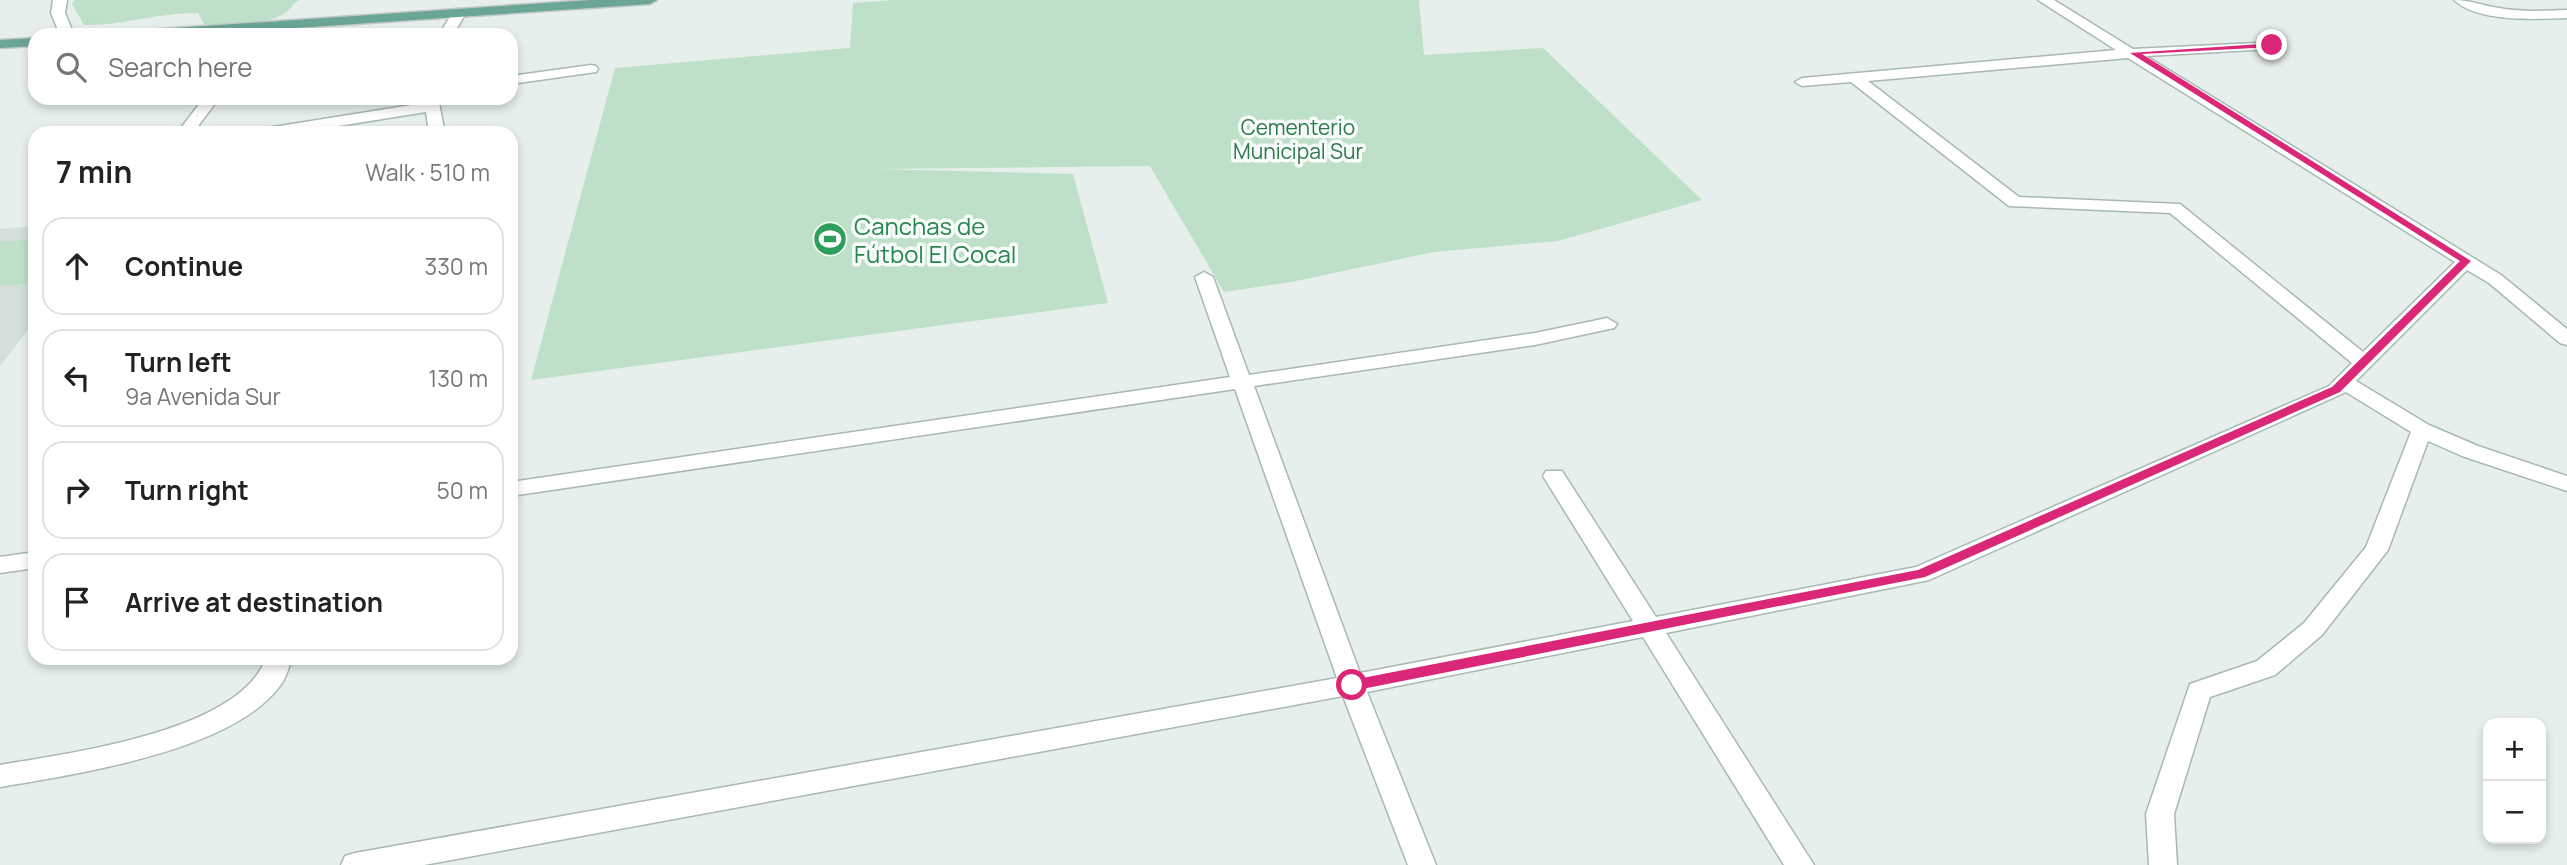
<!DOCTYPE html>
<html lang="en">
<head>
<meta charset="utf-8">
<style>
	:root { --surface:#fff; --page:#f6f6f6; --text:#222; --muted:#767676; --line:#e0e0e0 }
	body { margin:0; font-family:Manrope,sans-serif; background:var(--page); color:var(--text) }
	.controls { position:absolute; right:21px; bottom:21px; display:grid; overflow:hidden; border-radius:14px; box-shadow:0 4px 10px #0003 }
	.controls button { width:63px; height:63px; display:grid; place-items:center; padding:0; border:0; border-bottom:2px solid var(--line); background:var(--surface); color:var(--text); font:35px sans-serif }
	.stop { position:absolute; width:21px; height:21px; margin:-16px; border:5px solid #db2777; border-radius:50%; background:#fff }
	.stop.end { background:#db2777; border-color:#fff; box-shadow:0 2px 7px #0008 }
	.list { margin:0; padding:0; list-style:none }
	h2 { display:flex; justify-content:space-between; align-items:center; height:91px; margin:0; padding:0 28px; font-size:30px }
	h2 small { font-size:23px; font-weight:400; color:var(--muted) }
	.list li { display:grid; grid-template-columns:46px 1fr auto; gap:21px; align-items:center; box-sizing:border-box; height:98px; margin:0 14px 14px; padding:0 14px; border:2px solid var(--line); border-radius:21px }
	.list b { display:block; font-size:26px; white-space:nowrap }
	.list p { margin:0; font-size:23px; white-space:nowrap; color:var(--muted) }
	.list em { font-size:23px; font-style:normal; color:var(--muted) }
	.icon { flex:none; width:38px; height:38px; fill:none; stroke:currentColor; stroke-width:2; stroke-linecap:round; stroke-linejoin:round }
	.map { position:relative; flex:none; width:2567px; height:865px; overflow:hidden }
	.search { position:absolute; background:var(--surface); box-shadow:0 4px 10px #0003; left:28px; top:28px; width:490px; height:77px; display:flex; align-items:center; gap:18px; box-sizing:border-box; padding:0 24px; border-radius:21px; color:var(--muted); font-size:26px }
	.panel { position:absolute; background:var(--surface); box-shadow:0 4px 10px #0003; left:28px; top:126px; width:490px; height:539px; border-radius:21px }
	.map>svg:first-child { display:block }
	.built { fill:#d4dfda }
	.green { fill:#bfe0c8 }
	.lines { fill:none; stroke-linecap:round; stroke-linejoin:round }
	.minor-casing { stroke:#a8b8b2; stroke-width:3 }
	.major-casing { stroke:#c2cac8; stroke-width:3 }
	.minor { fill:#fff; fill-rule:evenodd }
	.major { fill:#6aa596; fill-rule:evenodd }
	.route { fill:#db2777 }
	.labels { text-anchor:middle; dominant-baseline:central; stroke-width:7; stroke-linejoin:round; paint-order:stroke }
	.far-park-label { font-size:21px; fill:#2d7a4b; stroke:#f7fbf9 }
	.leisure-label { font-size:24px; fill:#27864d; stroke:#f7fbf9; text-anchor:start }
</style>
</head>
<body>
<div class="map">
<svg width="2567" height="865" viewBox="0 0 2567 865">
	<rect width="100%" height="100%" fill="#e6efeb"/>
	<!-- built -->
	<path class="built" d="M35,226V321L0,366V229Z"/>
	<!-- green -->
	<path class="green" d="M75,0H300C293,3 293,6 288,11C271,26 225,25 204,24L198,13C159,12 123,26 84,25L72,4Z
		M893,0H1419L1424,55L1543,48L1702,200L1558,241L1434,252L1291,282L1224,292L1150,166L876,169L1073,174L1108,303L531,380L615,68L850,48L853,3Z
		M35,239V283L0,286V242Z"/>
	<g class="lines">
		<!-- minor casing -->
		<g class="minor-casing">
			<path id="minor" d="M53,0H67L65,13L74,35H60L51,13Z
				M2038,0H2054L2133,49L2277,42V48L2272,49L2146,56L2501,275L2567,329V345L2560,343L2489,283L2467,270L2356,381L2429,425L2478,446L2567,476V491L2462,456L2428,441L2388,550L2322,635L2275,675L2210,697L2174,814L2177,865H2149L2146,814L2190,684L2257,661L2304,623L2366,547L2411,432L2346,392L1929,580L1666,633L1814,865H1784L1643,637L1367,692L1436,865H1408L1343,696L424,865H341L345,856L355,853L1337,678L1235,389L511,496V482L1230,377L1195,277L1204,272L1213,277L1249,375L1535,333L1607,318L1617,324L1614,328L1535,345L1254,386L1360,673L1633,621L1543,476L1546,471H1562L1656,617L1916,567L2329,386L2352,363L2170,213L2009,206L1851,82L1802,86L1795,82L1802,78L2116,50ZM2128,58L2455,262L2363,352L2180,204L2019,197L1868,81Z
				M2454,0C2471,0 2483,6 2499,8C2521,12 2544,11 2567,10V18C2536,19 2479,23 2454,0Z
				M459,9L466,13L453,35H439L454,10Z
				M276,21L283,25L274,35H260L271,22Z
				M591,65L596,66L598,69L596,72L511,84V76Z
				M204,98H219L193,133H177Z
				M424,98H438L445,133H429L426,112L295,133H259L267,128L424,103Z
				M35,552V568L0,573V557Z
				M266,658H292C289,666 287,676 282,683C236,751 76,774 0,787V765C69,753 240,732 266,658Z"/>
		</g>
		<!-- major casing -->
		<g class="major-casing">
			<path id="major" d="M591,0H657L650,4L192,35H124L131,31Z
				M35,38V46L0,48V40Z"/>
		</g>
		<!-- minor -->
		<use href="#minor" class="minor"/>
		<!-- major -->
		<use href="#major" class="major"/>
	</g>
	<!-- route -->
	<path class="route" d="M2275,43L2272,47L2142,54L2471,261L2340,392L1925,577L1352,691L1347,689L1345,685L1352,680L1918,570L2332,387L2460,261L2130,53Z"/>
	<!-- icons -->
	<defs>
		<g id="stadium-disc" transform="scale(1.75)"><circle r="9.5" fill="#2e9e5b" stroke="#f7fbf9"/><path d="M0-5a6.5 5 0 1 0 0 10a6.5 5 0 1 0 0-10ZM-3.5-1.8h7v3.6h-7Z" fill="#fff"/></g>
	</defs>
	<g fill-rule="evenodd">
		<use href="#stadium-disc" x="830" y="239"/>
	</g>
	<g class="labels">
		<!-- far-park labels -->
		<g class="far-park-label">
			<text x="1298" y="127">Cementerio<tspan x="1298" dy="24">Municipal Sur</tspan></text>
		</g>
		<!-- leisure labels -->
		<g class="leisure-label">
			<text x="854" y="225">Canchas de<tspan x="854" dy="28">Fútbol El Cocal</tspan></text>
		</g>
	</g>
</svg>
<div class="controls">
<button>+</button>
<button>−</button>
</div>
<div class="stop" style="left:1352px;top:685px"></div>
<div class="stop end" style="left:2272px;top:45px"></div>
<div class="search"><svg class="icon" aria-label="search" viewBox="0 0 24 24"><circle cx="10" cy="10" r="6"/><path d="M15 15l6 6"/></svg>Search here</div>
<section class="panel">
<h2>7 min<small>Walk · 510 m</small></h2>
<ul class="list">
<li><svg class="icon" aria-label="ahead" viewBox="0 0 24 24"><path d="M12 20V5M6 11l6-6 6 6"/></svg><div><b>Continue</b></div><em>330 m</em></li>
<li><svg class="icon" aria-label="left" viewBox="0 0 24 24"><path d="M17 20v-9H6M10 6l-5 5 5 5"/></svg><div><b>Turn left</b><p>9a Avenida Sur</p></div><em>130 m</em></li>
<li><svg class="icon" aria-label="right" viewBox="0 0 24 24"><path d="M7 20v-9h11M14 6l5 5-5 5"/></svg><div><b>Turn right</b></div><em>50 m</em></li>
<li><svg class="icon" aria-label="arrive" viewBox="0 0 24 24"><path d="M6 21V4h12l-3 4 3 4H6"/></svg><div><b>Arrive at destination</b></div></li>
</ul>
</section>
</div>
</body>
</html>
